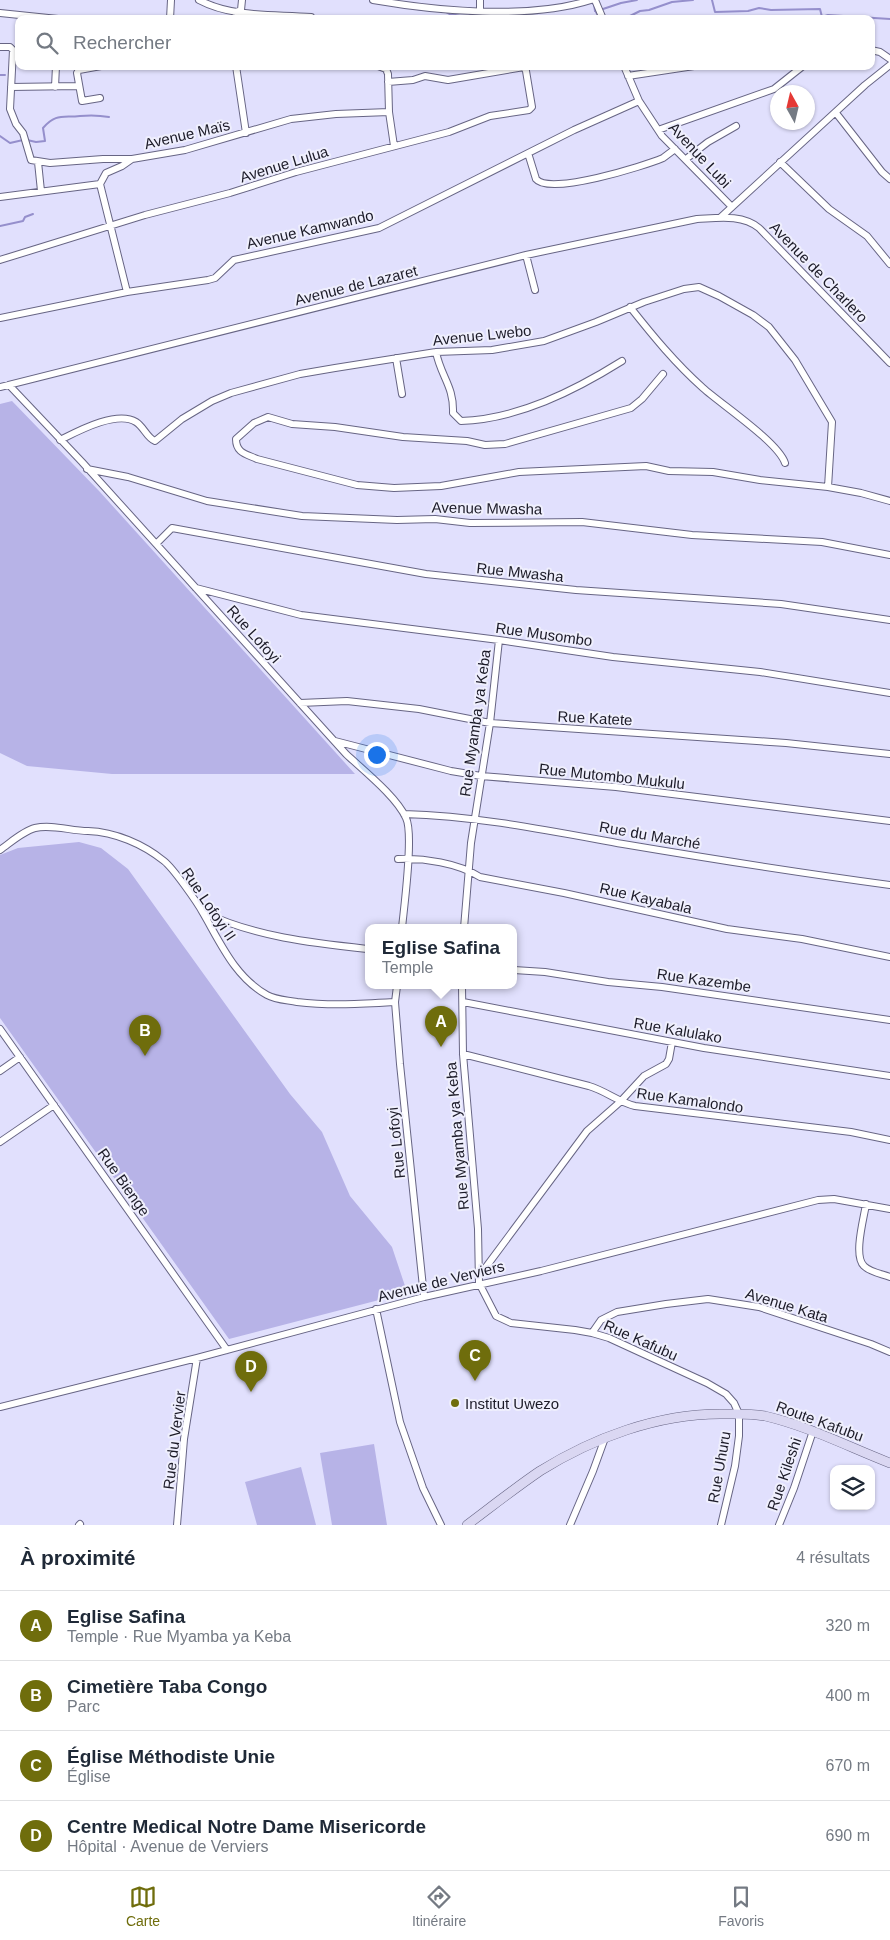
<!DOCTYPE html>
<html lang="fr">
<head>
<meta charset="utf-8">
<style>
	:root { --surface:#fff; --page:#f2f2f3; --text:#1f2937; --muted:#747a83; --line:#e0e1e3; --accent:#6f6d0c }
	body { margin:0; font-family:Arial,sans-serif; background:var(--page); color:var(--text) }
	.controls { position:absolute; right:15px; bottom:15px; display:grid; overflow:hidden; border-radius:10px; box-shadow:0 1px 4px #0004 }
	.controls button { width:45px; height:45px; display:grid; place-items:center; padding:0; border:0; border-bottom:1px solid var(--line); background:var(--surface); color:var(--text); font:25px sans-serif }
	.compass { position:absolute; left:770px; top:85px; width:45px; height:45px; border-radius:50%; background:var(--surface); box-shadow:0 1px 4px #0004; rotate:352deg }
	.you { position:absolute; left:376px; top:754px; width:18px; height:18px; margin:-12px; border:4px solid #fff; border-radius:50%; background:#1a73e8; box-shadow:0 0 0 8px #1a73e833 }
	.badge { display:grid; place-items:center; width:32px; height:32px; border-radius:50%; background:var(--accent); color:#fff; font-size:16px; font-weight:700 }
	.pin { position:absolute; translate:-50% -41px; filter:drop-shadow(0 1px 2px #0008) }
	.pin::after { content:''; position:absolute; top:26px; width:18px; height:15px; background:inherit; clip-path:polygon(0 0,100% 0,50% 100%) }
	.popup { position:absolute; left:365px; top:924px; width:152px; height:65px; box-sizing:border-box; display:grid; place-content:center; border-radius:10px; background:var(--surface); filter:drop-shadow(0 1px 4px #0005); font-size:16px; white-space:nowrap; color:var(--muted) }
	.popup b { font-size:19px; color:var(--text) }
	.popup::after { content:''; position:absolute; left:50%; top:100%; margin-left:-10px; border:10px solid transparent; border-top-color:var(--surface) }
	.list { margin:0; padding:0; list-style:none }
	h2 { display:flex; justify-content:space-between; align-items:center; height:65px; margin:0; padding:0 20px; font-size:21px }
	h2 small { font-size:16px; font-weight:400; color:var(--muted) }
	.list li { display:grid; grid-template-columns:32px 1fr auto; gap:15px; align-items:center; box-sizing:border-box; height:70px; padding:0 20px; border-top:1px solid var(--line) }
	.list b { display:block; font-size:19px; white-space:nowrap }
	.list p { margin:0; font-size:16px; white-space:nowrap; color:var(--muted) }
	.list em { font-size:16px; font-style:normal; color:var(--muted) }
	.icon { flex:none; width:28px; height:28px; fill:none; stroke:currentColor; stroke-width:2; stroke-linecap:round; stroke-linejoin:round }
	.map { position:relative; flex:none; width:890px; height:1525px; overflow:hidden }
	.search { position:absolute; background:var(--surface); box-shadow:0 1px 4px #0004; left:15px; right:15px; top:15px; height:55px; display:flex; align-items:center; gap:12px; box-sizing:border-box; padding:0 18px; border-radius:10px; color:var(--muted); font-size:19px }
	.sheet { height:345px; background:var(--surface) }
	nav { display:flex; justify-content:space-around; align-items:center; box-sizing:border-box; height:70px; border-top:1px solid var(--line); background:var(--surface); font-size:14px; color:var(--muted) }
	nav a { display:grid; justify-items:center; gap:2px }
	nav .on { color:var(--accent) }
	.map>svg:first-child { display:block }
	.green { fill:#b7b3e7 }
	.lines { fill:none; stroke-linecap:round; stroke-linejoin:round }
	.stream { stroke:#958fcc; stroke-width:2 }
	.minor-casing { stroke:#676584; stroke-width:8 }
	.secondary-casing { stroke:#676584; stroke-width:10 }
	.minor { stroke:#fff; stroke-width:6 }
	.secondary { stroke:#dad7f2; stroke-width:9 }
	.poi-dot { fill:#6f6d0c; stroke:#efeffd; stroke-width:2 }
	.labels { text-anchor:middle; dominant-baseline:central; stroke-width:4; stroke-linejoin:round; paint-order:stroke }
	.street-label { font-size:15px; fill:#1c1b28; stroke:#efeffd }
	.poi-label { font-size:15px; fill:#1c1b28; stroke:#efeffd; text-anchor:start }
</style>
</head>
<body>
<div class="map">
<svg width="890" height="1525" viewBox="0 0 890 1525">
	<rect width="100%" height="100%" fill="#e1e0fd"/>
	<!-- green -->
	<path class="green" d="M12,401L100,492L355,774H112L27,766L0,753V404Z
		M79,842L101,848L128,869L290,1094L322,1132L350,1196L392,1247L406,1289L379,1300L229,1339L0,1018V855L18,848Z
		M374,1444L387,1525H332L320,1453Z
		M301,1467L316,1525H257L245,1482Z"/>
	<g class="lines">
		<!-- stream -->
		<path class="stream" d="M712,0L715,12L748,11L759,8L771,10L820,9L822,17L828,15L890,19
			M590,2L594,4L595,11
			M411,8L423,10
			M603,9L621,3L637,0
			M446,12L451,15L460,13
			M596,12L600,19
			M470,14L482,15
			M624,19L640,11L649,10L672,2L693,0
			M0,75H5
			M0,136L10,143L23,140
			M27,140L36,142L45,141L43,128C56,113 63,118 80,116C90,115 98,115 109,117
			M0,226L23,221L25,217L33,214"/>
		<!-- minor casing -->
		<g class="minor-casing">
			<path id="minor" d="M199,0C233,18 274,14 311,17
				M373,0C437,11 529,20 591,0
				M595,0L603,19
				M480,11V0
				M0,13L58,19
				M170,19L171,0
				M236,19V12L241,10L242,0
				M0,47H10L13,50L10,109L16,124L23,133L31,160L50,163L103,159H132
				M871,50L880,52L890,59
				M236,66L246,133
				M378,66L386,69L388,74L389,112L394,146
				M624,66L639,101L662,136L732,207
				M628,76L694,66
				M11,87L78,86
				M55,87L56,66
				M100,98L82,101L77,73L79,70L101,66
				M836,113L882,172L890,179
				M658,130L774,89L803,66
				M528,153L536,179C549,196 644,166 663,158C667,155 671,152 675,149
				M686,159L708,142L736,126
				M38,162L41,191
				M780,162L829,209L867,236L890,264
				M100,184L106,173L122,166L132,159L185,150L291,119L336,114L389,112
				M100,184L127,292
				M0,197L100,184
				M721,217L865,85L890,65
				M526,255L535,290
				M0,260L145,215L230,193L296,172L449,132L490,116L529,110L532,107L526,71L524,67L448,80L425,76L413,80L388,82
				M630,307C653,336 675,363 703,388C722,405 778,442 785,463
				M0,318L127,292L208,280L215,278L234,260L379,228L574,130L639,101
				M436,352C441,377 454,386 453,413L461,421C518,419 574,391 622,361
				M396,358L402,394
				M663,374L642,399L631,408L505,444L485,445L467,441L403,437L335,427L292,424L268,417L254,423L236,439C236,453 246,454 257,459L357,485L394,488L441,486L519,472L646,466L669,471L713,472L760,480L828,487L861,493L890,501
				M9,385L82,462L346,754C363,770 397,797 406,818C414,834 404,907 402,928
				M0,387L526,255L697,219C718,218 742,214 759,228L890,363
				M60,440C78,431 117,410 136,422C144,427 147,438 155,441L182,419L212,401L231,393L300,374L335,368L436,352L492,350L544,341L596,322L644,302L684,289L699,287L719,296L753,315L769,327L795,360L832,422L828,487
				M87,469L128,477L207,501L302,516L397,520L435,519L470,523L582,522L692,535L822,542L890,555
				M156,544L172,528L426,574L576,590L781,604L890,620
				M196,588L301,615L499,640L613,657L760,672L890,693
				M300,703L347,701L419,709L490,723L786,743L890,754
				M335,741L451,771L481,776L616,787L890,821
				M404,814C478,816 551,831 623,844C712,859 801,873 890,885
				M0,850C10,843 23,831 35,828C52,824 71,831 88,831C115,832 143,844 164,861C173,868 197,902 203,913C221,944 235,977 267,995C276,1000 287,1000 297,1002C330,1006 362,1004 395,1002
				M398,859C424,858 458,863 480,877L564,893L727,929L802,939L890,957
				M203,912C255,937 312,943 368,949
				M464,928L471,843L490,723L499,640
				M514,970L545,972L608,982L662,987L890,1020
				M397,986L395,1002L400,1064L424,1297
				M462,986L463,1054L478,1229L479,1283L496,1316L511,1323L575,1330L592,1333L609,1338L707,1383L726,1394L734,1403L739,1414V1436L735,1466L721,1525
				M463,1002L704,1048L890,1076
				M0,1029L227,1350
				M463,1054L589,1086C606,1091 618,1102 635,1106L851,1132L890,1140
				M0,1071L20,1057
				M0,1142L54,1105
				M866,1204C864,1218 853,1256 864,1266C870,1272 882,1274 890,1277
				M480,1275L587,1131L620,1102L644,1076L666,1064L669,1059L672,1042
				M376,1309L400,1422L423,1488L441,1525
				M592,1333L601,1320L617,1312L666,1304L708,1299L759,1307L871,1344L890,1352
				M0,1407L197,1358L424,1297L541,1271L818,1200L834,1199L890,1209
				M79,1525L80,1524
				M177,1525L184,1439L197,1358
				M570,1525L593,1471L605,1438
				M779,1525L794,1488L813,1431"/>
		</g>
		<!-- secondary casing -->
		<g class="secondary-casing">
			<path id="secondary" d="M467,1525C491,1507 515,1488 540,1471C593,1438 657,1414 720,1414C735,1414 750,1413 765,1416C808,1426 849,1447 890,1463"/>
		</g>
		<!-- minor -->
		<use href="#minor" class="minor"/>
		<!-- secondary -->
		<use href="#secondary" class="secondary"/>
	</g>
	<!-- markers -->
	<circle class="poi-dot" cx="455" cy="1403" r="5"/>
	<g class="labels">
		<!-- street labels -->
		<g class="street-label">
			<text transform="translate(187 134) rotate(-13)">Avenue Maïs</text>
			<text transform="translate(700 155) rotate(47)">Avenue Lubi</text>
			<text transform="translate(284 164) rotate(-17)">Avenue Lulua</text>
			<text transform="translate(310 229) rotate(-13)">Avenue Kamwando</text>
			<text transform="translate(819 272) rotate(46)">Avenue de Charlero</text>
			<text transform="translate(356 285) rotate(-14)">Avenue de Lazaret</text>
			<text transform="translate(482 335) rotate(-6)">Avenue Lwebo</text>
			<text transform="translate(487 508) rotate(1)">Avenue Mwasha</text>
			<text transform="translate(520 572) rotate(6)">Rue Mwasha</text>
			<text transform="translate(254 634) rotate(48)">Rue Lofoyi</text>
			<text transform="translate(544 634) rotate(8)">Rue Musombo</text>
			<text transform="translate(595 718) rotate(3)">Rue Katete</text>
			<text transform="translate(475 723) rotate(-82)">Rue Myamba ya Keba</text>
			<text transform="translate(612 776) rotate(6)">Rue Mutombo Mukulu</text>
			<text transform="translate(650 835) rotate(10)">Rue du Marché</text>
			<text transform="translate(646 898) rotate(13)">Rue Kayabala</text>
			<text transform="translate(209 904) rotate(56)">Rue Lofoyi II</text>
			<text transform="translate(704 980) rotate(8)">Rue Kazembe</text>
			<text transform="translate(678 1030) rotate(10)">Rue Kalulako</text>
			<text transform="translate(690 1100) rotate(8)">Rue Kamalondo</text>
			<text transform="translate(457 1136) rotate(-95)">Rue Myamba ya Keba</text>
			<text transform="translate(396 1143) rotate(-96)">Rue Lofoyi</text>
			<text transform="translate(124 1182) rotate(55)">Rue Bienge</text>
			<text transform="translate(441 1281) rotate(-14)">Avenue de Verviers</text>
			<text transform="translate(787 1305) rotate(17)">Avenue Kata</text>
			<text transform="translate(641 1340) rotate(24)">Rue Kafubu</text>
			<text transform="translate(820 1421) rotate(20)">Route Kafubu</text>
			<text transform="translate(174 1440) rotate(-83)">Rue du Vervier</text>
			<text transform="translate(719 1467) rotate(-80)">Rue Uhuru</text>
			<text transform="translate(784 1474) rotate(-71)">Rue Kileshi</text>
		</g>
		<!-- poi labels -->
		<g class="poi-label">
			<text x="465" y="1403">Institut Uwezo</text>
		</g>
	</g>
</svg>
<div class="controls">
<button><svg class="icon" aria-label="layers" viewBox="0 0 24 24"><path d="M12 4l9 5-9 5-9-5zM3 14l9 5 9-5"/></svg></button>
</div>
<svg class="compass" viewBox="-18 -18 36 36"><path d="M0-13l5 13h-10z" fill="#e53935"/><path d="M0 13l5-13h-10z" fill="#747a83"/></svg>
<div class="you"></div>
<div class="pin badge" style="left:441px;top:1047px">A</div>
<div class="popup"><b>Eglise Safina</b>Temple</div>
<div class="pin badge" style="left:145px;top:1056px">B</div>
<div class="pin badge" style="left:475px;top:1381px">C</div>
<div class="pin badge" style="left:251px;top:1392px">D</div>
<div class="search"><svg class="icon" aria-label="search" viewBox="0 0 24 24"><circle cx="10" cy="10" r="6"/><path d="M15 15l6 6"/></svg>Rechercher</div>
</div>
<section class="sheet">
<h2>À proximité<small>4 résultats</small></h2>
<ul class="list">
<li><span class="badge">A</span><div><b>Eglise Safina</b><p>Temple · Rue Myamba ya Keba</p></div><em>320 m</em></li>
<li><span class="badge">B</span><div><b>Cimetière Taba Congo</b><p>Parc</p></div><em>400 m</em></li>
<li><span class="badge">C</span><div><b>Église Méthodiste Unie</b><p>Église</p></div><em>670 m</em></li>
<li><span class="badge">D</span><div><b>Centre Medical Notre Dame Misericorde</b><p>Hôpital · Avenue de Verviers</p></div><em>690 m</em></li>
</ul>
</section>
<nav>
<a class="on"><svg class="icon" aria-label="map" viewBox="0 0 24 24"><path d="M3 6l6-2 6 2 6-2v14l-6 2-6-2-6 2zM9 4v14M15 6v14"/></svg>Carte</a>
<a><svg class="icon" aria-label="directions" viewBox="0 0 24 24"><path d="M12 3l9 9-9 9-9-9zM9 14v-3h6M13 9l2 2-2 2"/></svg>Itinéraire</a>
<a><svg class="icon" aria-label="saved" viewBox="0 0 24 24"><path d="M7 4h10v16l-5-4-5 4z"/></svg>Favoris</a>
</nav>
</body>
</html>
